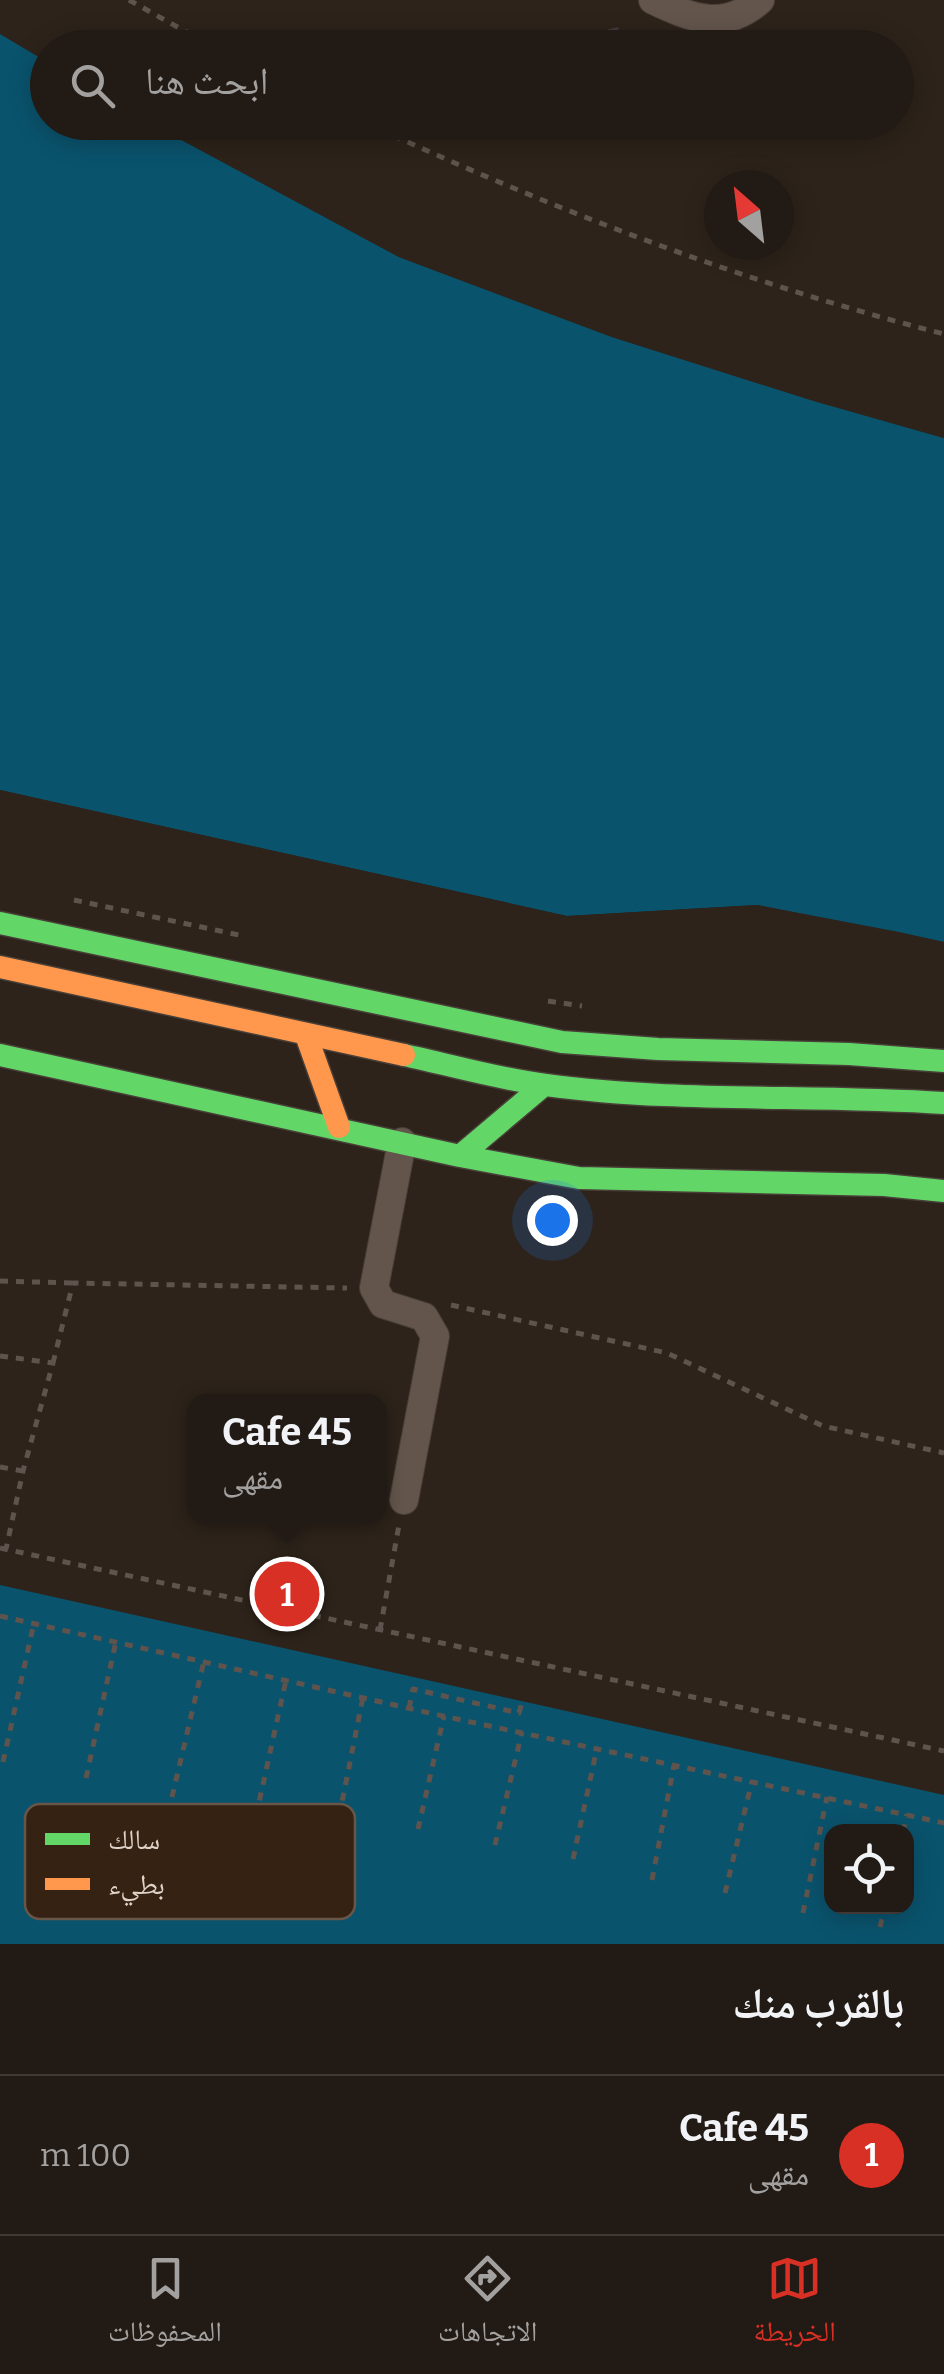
<!DOCTYPE html>
<html lang="ar">
<head>
<meta charset="utf-8">
<style>
	:root { --surface:#221a14; --page:#2e2722; --text:#f1f3f6; --muted:#a2a1a0; --line:#3f3834; --accent:#d93025 }
	body { margin:0; font-family:Bitter,"Noto Naskh Arabic",serif; background:var(--page); color:var(--text); direction:rtl }
	.controls { position:absolute; right:30px; bottom:30px; display:grid; overflow:hidden; border-radius:20px; box-shadow:0 5px 25px #0003 }
	.controls button { width:90px; height:90px; display:grid; place-items:center; padding:0; border:0; border-bottom:2px solid var(--line); background:var(--surface); color:var(--text); font:50px sans-serif }
	.compass { position:absolute; left:704px; top:170px; width:90px; height:90px; border-radius:50%; background:var(--surface); box-shadow:0 5px 25px #0003; rotate:332deg }
	.you { position:absolute; left:552px; top:1220px; width:35px; height:35px; margin:-25px; border:8px solid #fff; border-radius:50%; background:#1a73e8; box-shadow:0 0 0 15px #1a73e833 }
	.badge { display:grid; place-items:center; width:65px; height:65px; border-radius:50%; background:var(--accent); color:#fff; font-size:32px; font-weight:700 }
	.pin { position:absolute; translate:-50% -50%; border:5px solid #fff; box-shadow:0 2px 10px #0006 }
	.popup { position:absolute; left:187px; top:1394px; width:200px; height:130px; box-sizing:border-box; display:grid; place-content:center; border-radius:20px; background:var(--surface); filter:drop-shadow(0 2px 8px #0005); font-size:32px; white-space:nowrap; color:var(--muted) }
	.popup b { font-size:38px; color:var(--text) }
	.popup::after { content:''; position:absolute; left:50%; top:100%; margin-left:-20px; border:20px solid transparent; border-top-color:var(--surface) }
	.list { margin:0; padding:0; list-style:none }
	h2 { display:flex; justify-content:space-between; align-items:center; height:130px; margin:0; padding:0 40px; font-size:42px }
	h2 small { font-size:32px; font-weight:400; color:var(--muted) }
	.list li { display:grid; grid-template-columns:65px 1fr auto; gap:30px; align-items:center; box-sizing:border-box; height:160px; padding:0 40px; border-top:2px solid var(--line) }
	.list b { display:block; font-size:38px; white-space:nowrap }
	.list p { margin:0; font-size:32px; white-space:nowrap; color:var(--muted) }
	.list em { font-size:32px; font-style:normal; color:var(--muted) }
	.icon { flex:none; width:55px; height:55px; fill:none; stroke:currentColor; stroke-width:2; stroke-linecap:round; stroke-linejoin:round }
	.map { position:relative; flex:none; width:944px; height:1944px; overflow:hidden; direction:ltr }
	.search { position:absolute; background:var(--surface); box-shadow:0 5px 25px #0003; left:30px; right:30px; top:30px; height:110px; display:flex; align-items:center; gap:25px; box-sizing:border-box; padding:0 35px; border-radius:55px; color:var(--muted); font-size:38px }
	.sheet { height:290px; background:var(--surface) }
	nav { display:flex; justify-content:space-around; align-items:center; box-sizing:border-box; height:140px; border-top:2px solid var(--line); background:var(--surface); font-size:28px; color:var(--muted) }
	nav a { display:grid; justify-items:center; gap:5px }
	nav .on { color:var(--accent) }
	.map>svg:first-child { display:block }
	.water { fill:#0a536d; fill-rule:evenodd }
	.pier { fill:#2d231a }
	.building { fill:#42383d }
	.lines { fill:none; stroke-linecap:round; stroke-linejoin:round }
	.street-casing { stroke:#483f38; stroke-width:30 }
	.fast-casing { stroke:#483f38; stroke-width:25 }
	.slow-casing { stroke:#483f38; stroke-width:25 }
	.path { stroke:#5e544d; stroke-width:5; stroke-dasharray:8 8; stroke-linecap:butt }
	.street { stroke:#63554c; stroke-width:28 }
	.fast { stroke:#63d668; stroke-width:22 }
	.slow { stroke:#ff974d; stroke-width:22 }
	.key { fill:#352212; stroke:#685749; stroke-width:2.5 }
	.key-label { font-size:28px; fill:#dfd2c8 }
</style>
</head>
<body>
<div class="map">
<svg width="944" height="1944" viewBox="0 0 944 1944">
	<rect width="100%" height="100%" fill="#2d231a"/>
	<!-- water -->
	<path class="water" d="M0,34L47,62L48,122L150,123L399,257L612,337L814,401L944,438V942L757,905L567,916L0,790Z
		M0,1585L944,1795V1944H0ZM832,1832H906V1906H832Z"/>
	<!-- pier -->
	<path class="pier" d="M160,122L401,253L614,332L816,396L944,433V438L814,401L612,337L399,257L150,123Z
		M0,790L567,916L757,905L899,932L944,942V947L756,911L566,921L0,795Z"/>
	<!-- building -->
	<path class="building" d="M618,27L623,48H542V46Z
		M520,122H574L575,126L525,139Z"/>
	<g class="lines">
		<!-- street casing -->
		<g class="street-casing">
			<path id="street" d="M653,0C691,18 724,32 760,0
				M402,1142L374,1288L383,1304L424,1317L435,1336L404,1500"/>
		</g>
		<!-- fast casing -->
		<g class="fast-casing">
			<path id="fast" d="M0,923L562,1042L658,1049L849,1054L944,1061
				M0,1055L460,1156L579,1178L884,1185L944,1191
				M404,1055C451,1065 498,1079 546,1085C677,1103 812,1094 944,1103
				M460,1156L544,1085"/>
		</g>
		<!-- slow casing -->
		<g class="slow-casing">
			<path id="slow" d="M0,967L404,1055
				M306,1035L339,1127"/>
		</g>
		<!-- path -->
		<path class="path" d="M129,0L215,48
			M364,122C551,209 744,283 944,334
			M74,900L239,935
			M548,1001L582,1006
			M0,1281L73,1283
			M451,1305L667,1353L823,1426L944,1453
			M0,1356L53,1363L23,1471L6,1549
			M53,1363L73,1283L347,1288
			M0,1467L23,1471
			M0,1548L944,1751
			M0,1616L452,1718L944,1823
			M380,1630L399,1525
			M409,1708L413,1689L519,1713L523,1698
			M3,1762L34,1623
			M86,1778L116,1641
			M172,1797L204,1661
			M256,1816L286,1680
			M418,1829L444,1716
			M336,1832L363,1697
			M903,1832L907,1814
			M495,1845L522,1732
			M573,1859L597,1748
			M652,1880L674,1765
			M725,1893L752,1781
			M803,1913L827,1797
			M880,1927L885,1906"/>
		<!-- street -->
		<use href="#street" class="street"/>
		<!-- fast -->
		<use href="#fast" class="fast"/>
		<!-- slow -->
		<use href="#slow" class="slow"/>
	</g>
	<!-- legend -->
	<rect x="25" y="1804" width="330" height="115" rx="15" class="key"/>
	<rect x="45" y="1833" width="45" height="12" fill="#63d668"/>
	<rect x="45" y="1878" width="45" height="12" fill="#ff974d"/>
	<g class="key-label">
		<text x="108" y="1849">سالك</text>
		<text x="108" y="1894">بطيء</text>
	</g>
</svg>
<div class="controls">
<button><svg class="icon" aria-label="locate" viewBox="0 0 24 24"><circle cx="12" cy="12" r="6"/><path d="M12 2v4M12 18v4M2 12h4M18 12h4"/></svg></button>
</div>
<svg class="compass" viewBox="-18 -18 36 36"><path d="M0-13l5 13h-10z" fill="#e53935"/><path d="M0 13l5-13h-10z" fill="#a2a1a0"/></svg>
<div class="you"></div>
<div class="pin badge" style="left:287px;top:1594px">1</div>
<div class="popup"><b>Cafe 45</b>مقهى</div>
<div class="search"><svg class="icon" aria-label="search" viewBox="0 0 24 24"><circle cx="10" cy="10" r="6"/><path d="M15 15l6 6"/></svg>ابحث هنا</div>
</div>
<section class="sheet">
<h2>بالقرب منك<small></small></h2>
<ul class="list">
<li><span class="badge">1</span><div><b>Cafe 45</b><p>مقهى</p></div><em>100 m</em></li>
</ul>
</section>
<nav>
<a class="on"><svg class="icon" aria-label="map" viewBox="0 0 24 24"><path d="M3 6l6-2 6 2 6-2v14l-6 2-6-2-6 2zM9 4v14M15 6v14"/></svg>الخريطة</a>
<a><svg class="icon" aria-label="directions" viewBox="0 0 24 24"><path d="M12 3l9 9-9 9-9-9zM9 14v-3h6M13 9l2 2-2 2"/></svg>الاتجاهات</a>
<a><svg class="icon" aria-label="saved" viewBox="0 0 24 24"><path d="M7 4h10v16l-5-4-5 4z"/></svg>المحفوظات</a>
</nav>
</body>
</html>
